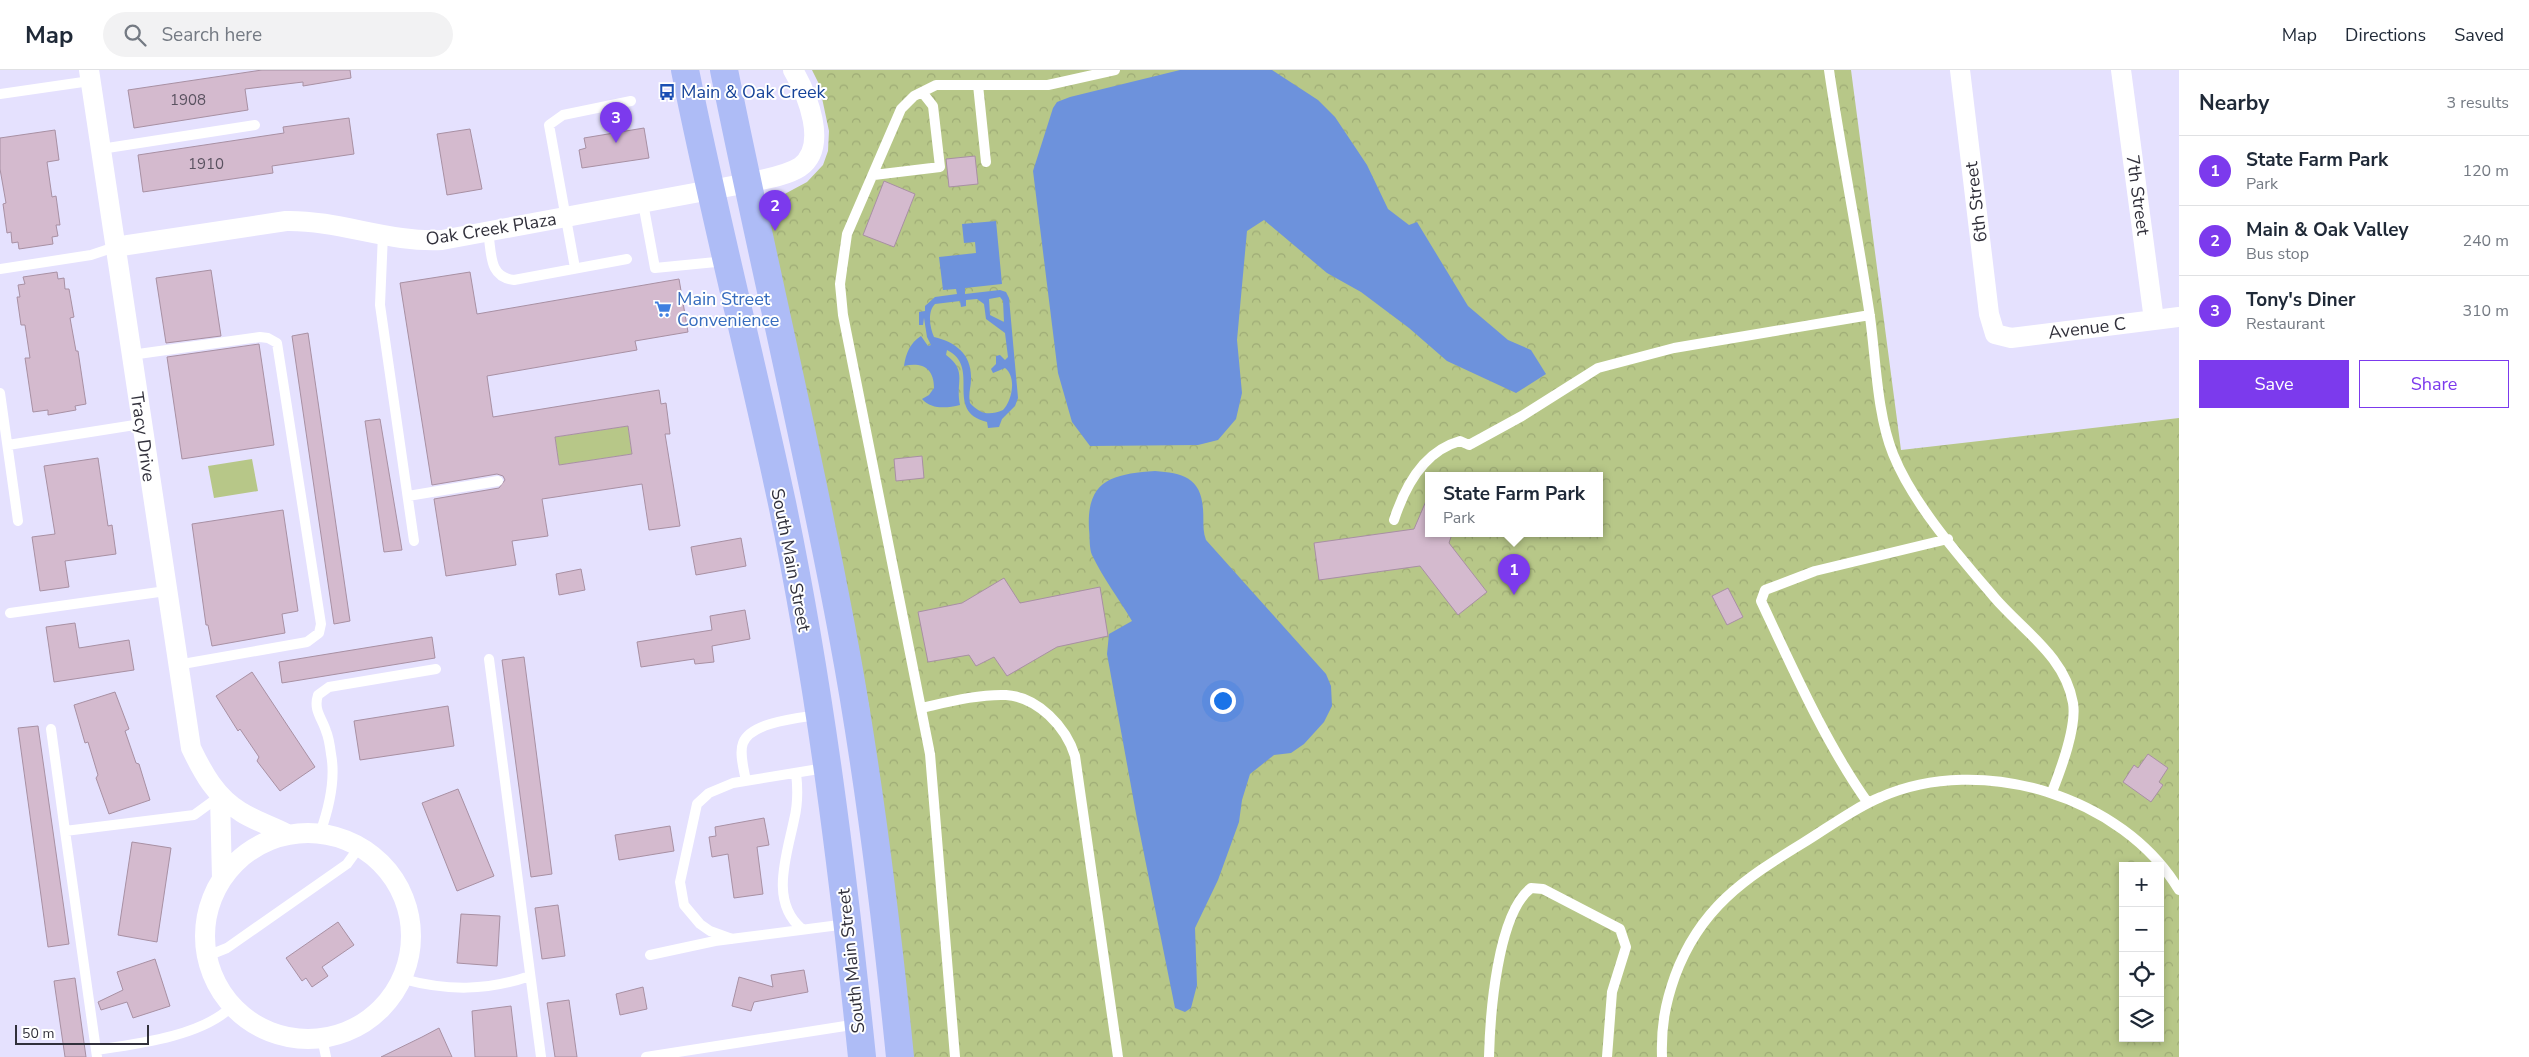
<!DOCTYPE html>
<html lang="en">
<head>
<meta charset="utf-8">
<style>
	:root { --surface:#fff; --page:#f2f2f3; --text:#1f2937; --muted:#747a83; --line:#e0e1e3; --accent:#7c3aed }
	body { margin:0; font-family:"Nunito Sans",sans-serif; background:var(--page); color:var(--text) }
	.controls { position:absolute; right:15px; bottom:15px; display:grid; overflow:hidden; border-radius:0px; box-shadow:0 2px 8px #0003 }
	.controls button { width:45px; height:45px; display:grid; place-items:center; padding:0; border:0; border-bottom:1px solid var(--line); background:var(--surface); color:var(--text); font:25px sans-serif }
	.scale { position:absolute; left:15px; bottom:12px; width:134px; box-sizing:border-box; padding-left:5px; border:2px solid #31303b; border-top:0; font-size:14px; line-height:18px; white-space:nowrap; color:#31303b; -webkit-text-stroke:4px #fff; paint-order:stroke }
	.you { position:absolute; left:1222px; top:630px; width:18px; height:18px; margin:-12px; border:4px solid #fff; border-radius:50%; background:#1a73e8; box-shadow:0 0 0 8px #1a73e833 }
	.badge { display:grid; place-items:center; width:32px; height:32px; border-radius:50%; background:var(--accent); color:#fff; font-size:16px; font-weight:700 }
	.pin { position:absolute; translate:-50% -41px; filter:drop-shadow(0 1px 2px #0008) }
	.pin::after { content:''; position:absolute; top:26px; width:18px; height:15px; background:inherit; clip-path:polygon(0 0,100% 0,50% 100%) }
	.popup { position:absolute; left:1425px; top:402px; width:178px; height:65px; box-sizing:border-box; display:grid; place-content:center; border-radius:0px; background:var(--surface); filter:drop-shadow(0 1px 4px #0005); font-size:16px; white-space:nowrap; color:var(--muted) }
	.popup b { font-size:19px; color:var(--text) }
	.popup::after { content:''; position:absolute; left:50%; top:100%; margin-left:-10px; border:10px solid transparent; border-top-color:var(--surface) }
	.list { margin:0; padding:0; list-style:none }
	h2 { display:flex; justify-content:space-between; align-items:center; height:65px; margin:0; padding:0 20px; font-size:21px }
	h2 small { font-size:16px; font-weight:400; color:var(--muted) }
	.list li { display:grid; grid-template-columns:32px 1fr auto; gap:15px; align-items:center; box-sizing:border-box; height:70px; padding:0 20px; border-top:1px solid var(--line) }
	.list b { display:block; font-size:19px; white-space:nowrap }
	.list p { margin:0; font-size:16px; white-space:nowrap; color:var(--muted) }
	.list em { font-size:16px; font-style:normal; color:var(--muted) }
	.actions { display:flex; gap:10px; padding:15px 20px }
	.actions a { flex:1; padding:11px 0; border:1px solid var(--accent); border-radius:0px; text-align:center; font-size:18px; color:var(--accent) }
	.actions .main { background:var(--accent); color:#fff }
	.icon { flex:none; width:28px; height:28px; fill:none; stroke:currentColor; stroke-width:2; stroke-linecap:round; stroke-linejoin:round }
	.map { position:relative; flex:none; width:2179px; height:987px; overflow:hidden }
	header { display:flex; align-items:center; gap:30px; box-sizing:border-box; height:70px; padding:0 25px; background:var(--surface); border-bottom:1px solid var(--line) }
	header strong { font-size:24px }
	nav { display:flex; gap:28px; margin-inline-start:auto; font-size:18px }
	.search { width:350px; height:45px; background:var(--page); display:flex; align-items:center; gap:12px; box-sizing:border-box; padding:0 18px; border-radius:28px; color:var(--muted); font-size:19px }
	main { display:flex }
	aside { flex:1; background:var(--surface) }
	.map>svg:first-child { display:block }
	.grass { fill:#b7c788 }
	.forest { fill:url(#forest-crowns); fill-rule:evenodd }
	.water { fill:#6d92dc; fill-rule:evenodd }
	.building { fill:#d4bace; stroke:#a890a3; fill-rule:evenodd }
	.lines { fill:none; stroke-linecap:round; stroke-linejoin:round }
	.lane { stroke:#fff; stroke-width:10 }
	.street { stroke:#fff; stroke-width:20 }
	.highway { stroke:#aebcf6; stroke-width:28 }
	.labels { text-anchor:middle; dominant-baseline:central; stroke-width:4; stroke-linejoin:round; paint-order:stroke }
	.number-label { font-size:15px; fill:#5a5260 }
	.transit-label { font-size:18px; fill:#164399; stroke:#fff; text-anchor:start }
	.street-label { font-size:18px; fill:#31303b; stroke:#fff }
	.shop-label { font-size:18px; fill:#366cbe; stroke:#fff; text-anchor:start }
</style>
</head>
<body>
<header>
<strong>Map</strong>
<div class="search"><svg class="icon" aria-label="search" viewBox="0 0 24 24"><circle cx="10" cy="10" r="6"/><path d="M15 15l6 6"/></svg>Search here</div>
<nav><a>Map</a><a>Directions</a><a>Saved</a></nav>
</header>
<main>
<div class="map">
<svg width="2179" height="987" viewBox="0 0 2179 987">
	<defs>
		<pattern id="forest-crowns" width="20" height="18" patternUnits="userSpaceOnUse" patternTransform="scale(1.25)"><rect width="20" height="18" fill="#b7c788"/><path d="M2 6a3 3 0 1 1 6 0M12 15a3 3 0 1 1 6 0" fill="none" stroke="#9eab76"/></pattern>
	</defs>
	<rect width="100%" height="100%" fill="#e5e1fe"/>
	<!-- grass -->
	<path class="grass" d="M628,356L632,384L559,395L555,367Z
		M252,389L258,421L214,428L208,396Z"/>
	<!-- forest -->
	<path class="forest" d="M812,0H1851L1901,380L2179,348V987H911L869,637L858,575L767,145L779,127L807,112L823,95L828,81L829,61L819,14ZM1429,406H1599V464H1429ZM2123,796H2160V968H2123Z"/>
	<!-- water -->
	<path class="water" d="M1180,0H1272L1318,30L1335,47L1367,95L1388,139L1409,155L1417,152L1468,236L1508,270L1531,280L1546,304L1516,323L1447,291L1409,258L1361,222L1327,203L1264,150L1247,161L1237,270L1242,323L1236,349L1218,370L1198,375L1090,376L1072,352L1058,303L1033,101L1053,38L1057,32L1070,27Z
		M996,151L1002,214L965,218V224L1000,220L1006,222L1009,228L1018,328L1015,336L1002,349L999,357L988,358L987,352C943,341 982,297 947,280L946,285C968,301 955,312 960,335C947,338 932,340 922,329L929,325L934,318C934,298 922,292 904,296C906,283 910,273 921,266L928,276L931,275L927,267L924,248L923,255H919V242L925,241V236L935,227L957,224L956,219L943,220L939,187L976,183L975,172L964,173L962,154ZM1000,227L1003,231L1004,252L990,245L989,229ZM977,229L984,234L986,249L1005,263L1008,287L1005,290L1000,285L996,286V294L991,299L993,303L1005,298C1017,307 1012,331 1003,340C989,346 980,344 970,333C968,324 971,317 971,309C972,285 956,272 934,267C930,258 927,242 935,234L960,231L961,237L966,236V230Z
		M1155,401C1182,403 1201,407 1203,439C1204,450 1202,459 1206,470L1326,604L1331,616L1332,636L1324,652L1304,674L1291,683L1274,685L1250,704L1242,730L1239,752L1218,810L1195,858L1197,915L1191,938L1185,942L1175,938L1137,749L1107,584L1109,564L1132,551C1119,529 1103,508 1092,485C1089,478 1090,467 1089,459C1086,409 1114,404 1155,401Z"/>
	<!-- building -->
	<path class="building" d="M262,0H350L351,8L303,16V12L245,19L248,40L134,58L128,20Z
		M349,48L354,84L272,96L273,103L143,122L138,85L284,63L283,57Z
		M644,58L649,88L582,98L579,80L586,78L584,68Z
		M470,59L482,119L447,125L437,64Z
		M55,60L59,90L47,92L52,127L56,126L60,155H56L58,166L52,167L53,174L19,179L18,172L12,173L11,162L7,163L3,134L6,133L0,99V68Z
		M975,86L978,114L949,117L946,89Z
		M884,111L915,124L894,177L863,165Z
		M211,200L221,266L166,273L156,208Z
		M57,202L58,209L64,208L65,219H69L74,247L70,248L76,281H78L86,334L75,336L76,340L48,345V340L33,342L25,288H30L25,255H21L17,227H20L18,215L25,214L23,207Z
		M470,202L477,244L679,209L688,262L635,271L637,280L487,306L493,347L659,320L661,334L666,333L670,364H665L680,456L649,460L642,414L542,429L548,466L512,471L516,495L446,506L434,429L499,418L505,410L503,406L497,404L432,415L400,213ZM628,356L632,384L559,395L555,367Z
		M308,263L350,551L334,554L292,266Z
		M259,274L274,375L182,389L167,287Z
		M380,349L402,480L384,482L365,351Z
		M922,386L924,408L896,411L894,389Z
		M98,388L108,456L112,455L116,484L65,491L69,517L40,521L32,467L55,464L44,396Z
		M1429,424V464H1452L1449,473L1487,522L1458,545L1420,496L1319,510L1314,473L1414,459Z
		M283,440L298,541L282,544L285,563L212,576L208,555H206L192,454Z
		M741,468L746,496L696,505L691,477Z
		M581,499L585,520L559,525L556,504Z
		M1004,508L1020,533L1100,517L1108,566L1057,577L1007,606L994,587L976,596L969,585L928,592L918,542L962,533Z
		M1728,518L1743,547L1727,555L1712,526Z
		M745,540L750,569L712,576L714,592L695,594L694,589L641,597L637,572L712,560L710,546Z
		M75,553L79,578L129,570L134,600L54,612L46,557Z
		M432,567L435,588L282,613L279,592Z
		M524,587L552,804L531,807L502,590Z
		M252,602L315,697L280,721L257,691L259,687L240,659L238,661L216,626Z
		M115,622L129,659L125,661L136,693L139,694L150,730L109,744L96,708L98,705L88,672L85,673L74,635Z
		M448,636L454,676L360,690L354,651Z
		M38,656L69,874L48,877L18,658Z
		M2148,684L2168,698L2159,712L2163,715L2151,732L2123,712L2134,695L2138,698Z
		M458,719L494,806L457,821L422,733Z
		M764,748L769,775L757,777L763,824L734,828L728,784L712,787L709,767L716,766L715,757Z
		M670,756L674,781L619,790L615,765Z
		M132,772L171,778L157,872L118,865Z
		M558,835L565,886L542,889L535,838Z
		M461,844L500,846L497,896L457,893Z
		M338,852L354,875L322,897L328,906L312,917L306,908L302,911L286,888Z
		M155,889L170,936L133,948L127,932L101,940L98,932L123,920L117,902Z
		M804,900L808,922L754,932L751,941L732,936L739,907L773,917L771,905Z
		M75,908L86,987H65L54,911Z
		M643,917L647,939L620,945L616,924Z
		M569,930L577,987H555L547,933Z
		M511,936L517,987H475L472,941Z
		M439,958L452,987H381L422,967Z"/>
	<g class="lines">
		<!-- lane -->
		<path class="lane" d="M1829,0C1841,83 1858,165 1870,247C1876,290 1877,344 1893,384C1913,434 1959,486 1994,527C2023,561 2065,586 2073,633C2077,657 2061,699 2052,722
			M978,15L986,92
			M0,24L90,11
			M101,79L255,55
			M874,105L940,97L933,36L922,22
			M643,133L655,198L726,191
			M488,162C492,183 488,207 514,210L627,189
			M383,164L380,235L414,471
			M575,198L549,55L563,45L631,31
			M0,199L91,185L115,177
			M131,285L260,267L268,268L277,273L321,554L319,563L307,572L177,595
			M0,323L18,451
			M8,375L141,354
			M408,426L498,411
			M1394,450C1405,416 1424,381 1460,371L1469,375L1522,346L1598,298L1674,278L1870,245
			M10,543L166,521
			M489,589L541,987
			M921,638C948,632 978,624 1006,625C1038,627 1066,657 1075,686L1118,987
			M51,659L65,761
			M796,703C798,719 798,734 794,750C787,785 769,832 802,859
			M746,711C744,700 739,683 743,673C751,652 799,648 818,645
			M1868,733C1826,674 1792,597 1761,531L1765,520L1815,501L1948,469
			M320,763C329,738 336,710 331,684C330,676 329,668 326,661C322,648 313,640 318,625L329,617L436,599
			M732,869L710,861L700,854L684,835L680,812L697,734L709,723L733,713L825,698
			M650,885L715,871L847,854
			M207,886L227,878L347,794L360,776
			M403,909C447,921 487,921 530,906
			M322,968L326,987
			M96,980L65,761L194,745L220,726
			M97,987L96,980C137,974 203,966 232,936
			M646,987L858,954
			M955,987L930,684L843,245L840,214L847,164L901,39L914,26L936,15H1048L1115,0
			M1489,987C1490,946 1497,844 1531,818L1543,819L1620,859L1626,877L1612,922L1607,987
			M1662,987C1661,957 1665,934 1675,906C1700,838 1744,809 1803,773C1829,757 1854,738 1881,727C1981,683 2123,726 2179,820"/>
		<!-- street -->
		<path class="street" d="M89,0L191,678C203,703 216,727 241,742C255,751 272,756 287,764
			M1960,0L1989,244L1995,264L2011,268L2179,247
			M2121,0L2154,250
			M115,177L286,151C340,150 389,173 442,170L748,113C764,109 786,106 800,97C829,76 807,24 793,0
			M220,726L222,809
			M205 866a103 103 0 1 1 206 0a103 103 0 1 1-206 0Z"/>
		<!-- highway -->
		<path class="highway" d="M685,0C714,145 751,288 782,433C820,616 843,802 862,987
			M724,0C762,189 808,377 843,567C869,706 886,847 900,987"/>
	</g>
	<!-- icons -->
	<defs>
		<g id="bus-bare" transform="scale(1.35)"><path d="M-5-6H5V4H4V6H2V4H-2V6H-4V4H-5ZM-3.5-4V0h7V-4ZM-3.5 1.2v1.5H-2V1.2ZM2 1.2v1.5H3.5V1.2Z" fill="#1a4fb4" stroke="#fff" stroke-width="2.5" paint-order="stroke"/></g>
		<g id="supermarket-bare" transform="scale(1.35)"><path d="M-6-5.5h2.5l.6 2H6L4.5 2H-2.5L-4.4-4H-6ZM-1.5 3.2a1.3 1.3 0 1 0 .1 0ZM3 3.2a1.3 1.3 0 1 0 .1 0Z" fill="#3f7fe0" stroke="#fff" stroke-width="2.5" paint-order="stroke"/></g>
	</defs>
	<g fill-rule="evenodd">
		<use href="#bus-bare" x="667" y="22"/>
		<use href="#supermarket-bare" x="663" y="239"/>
	</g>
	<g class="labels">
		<!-- number labels -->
		<g class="number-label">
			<text x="188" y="30">1908</text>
			<text x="206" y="94">1910</text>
		</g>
		<!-- transit labels -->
		<g class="transit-label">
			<text x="681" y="22">Main &amp; Oak Creek</text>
		</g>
		<!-- street labels -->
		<g class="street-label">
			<text transform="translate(2138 125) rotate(82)">7th Street</text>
			<text transform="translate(1976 132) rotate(-97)">6th Street</text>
			<text transform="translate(491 159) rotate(-9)">Oak Creek Plaza</text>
			<text transform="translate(2087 258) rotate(-7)">Avenue C</text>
			<text transform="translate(143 367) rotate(82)">Tracy Drive</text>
			<text transform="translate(791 490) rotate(79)">South Main Street</text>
			<text transform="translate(851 891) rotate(-96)">South Main Street</text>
		</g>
		<!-- shop labels -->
		<g class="shop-label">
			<text x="677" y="229">Main Street<tspan x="677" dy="21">Convenience</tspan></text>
		</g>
	</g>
</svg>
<div class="controls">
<button>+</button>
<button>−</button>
<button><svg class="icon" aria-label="locate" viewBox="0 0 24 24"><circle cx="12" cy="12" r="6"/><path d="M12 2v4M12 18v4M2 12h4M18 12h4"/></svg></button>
<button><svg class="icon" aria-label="layers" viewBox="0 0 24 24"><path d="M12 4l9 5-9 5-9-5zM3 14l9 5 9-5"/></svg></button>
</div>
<div class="scale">50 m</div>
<div class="you"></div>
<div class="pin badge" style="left:1514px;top:525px">1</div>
<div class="popup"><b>State Farm Park</b>Park</div>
<div class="pin badge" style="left:775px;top:161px">2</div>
<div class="pin badge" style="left:616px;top:73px">3</div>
</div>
<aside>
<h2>Nearby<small>3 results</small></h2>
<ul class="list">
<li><span class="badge">1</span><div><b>State Farm Park</b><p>Park</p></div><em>120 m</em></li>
<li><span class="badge">2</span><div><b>Main &amp; Oak Valley</b><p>Bus stop</p></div><em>240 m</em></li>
<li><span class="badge">3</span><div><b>Tony's Diner</b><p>Restaurant</p></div><em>310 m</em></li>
</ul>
<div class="actions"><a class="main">Save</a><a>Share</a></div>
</aside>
</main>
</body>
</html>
